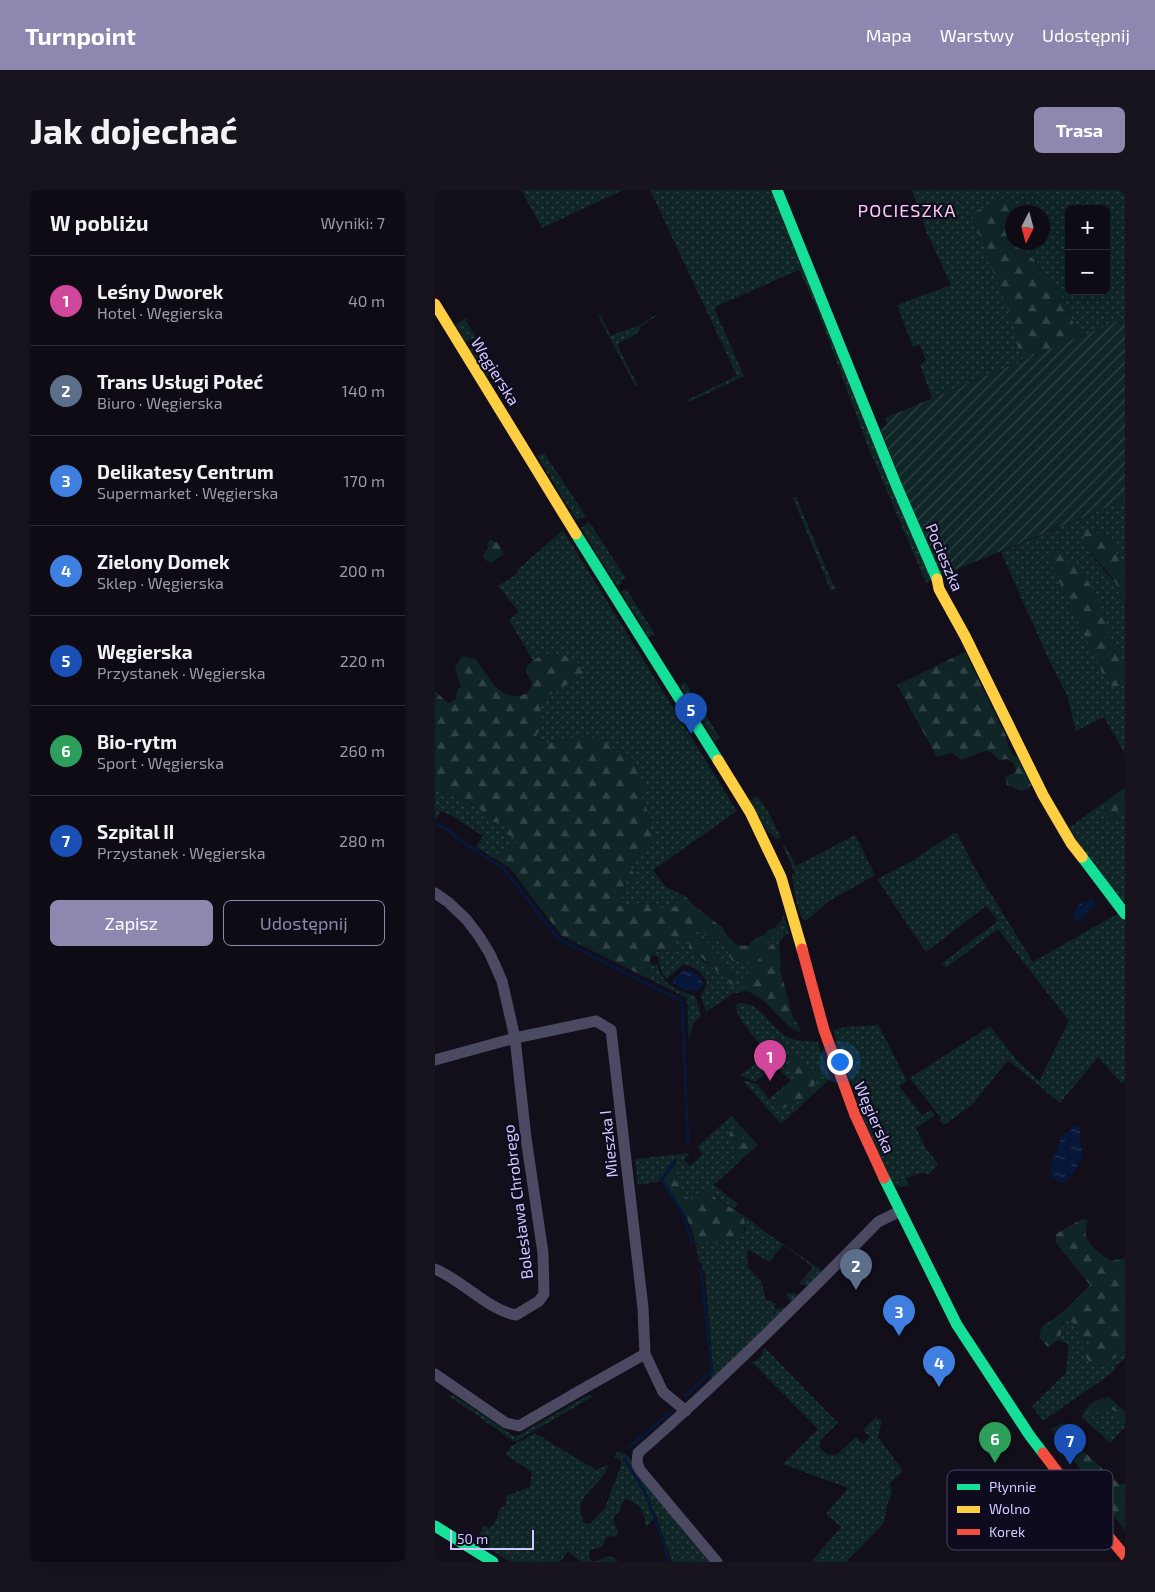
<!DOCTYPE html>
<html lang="pl">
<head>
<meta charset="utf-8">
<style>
	:root { --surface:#0e0b14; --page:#17141d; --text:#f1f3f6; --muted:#9b9ba0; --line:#2e2b34; --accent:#8e87af }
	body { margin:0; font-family:"Exo 2",sans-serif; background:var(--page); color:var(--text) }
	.controls { position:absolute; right:15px; top:15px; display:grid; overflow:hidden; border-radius:8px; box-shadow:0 5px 20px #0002 }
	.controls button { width:45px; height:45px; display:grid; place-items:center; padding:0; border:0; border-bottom:1px solid var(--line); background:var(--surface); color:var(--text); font:25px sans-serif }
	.compass { position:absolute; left:570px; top:15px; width:45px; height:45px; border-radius:50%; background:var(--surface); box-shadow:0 5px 20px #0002; rotate:186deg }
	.scale { position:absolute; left:15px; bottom:12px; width:84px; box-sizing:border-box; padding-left:5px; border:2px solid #d1c8ff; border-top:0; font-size:14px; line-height:18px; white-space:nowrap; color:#d1c8ff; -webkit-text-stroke:4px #0f0b1e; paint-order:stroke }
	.you { position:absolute; left:404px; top:871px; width:18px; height:18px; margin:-12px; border:4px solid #fff; border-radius:50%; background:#1a73e8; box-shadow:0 0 0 8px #1a73e833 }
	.badge { display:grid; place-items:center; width:32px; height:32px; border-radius:50%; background:var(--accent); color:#fff; font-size:16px; font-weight:700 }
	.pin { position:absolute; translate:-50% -41px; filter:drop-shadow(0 1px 2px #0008) }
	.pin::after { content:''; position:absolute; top:26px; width:18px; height:15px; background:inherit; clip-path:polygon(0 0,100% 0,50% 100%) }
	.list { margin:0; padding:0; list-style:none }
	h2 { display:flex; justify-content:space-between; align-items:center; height:65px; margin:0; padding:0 20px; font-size:21px }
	h2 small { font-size:16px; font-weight:400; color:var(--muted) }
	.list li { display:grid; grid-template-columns:32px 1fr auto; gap:15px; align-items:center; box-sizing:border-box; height:90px; padding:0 20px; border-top:1px solid var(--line) }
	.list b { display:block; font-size:19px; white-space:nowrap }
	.list p { margin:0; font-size:16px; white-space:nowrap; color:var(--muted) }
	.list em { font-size:16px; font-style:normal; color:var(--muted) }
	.actions { display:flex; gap:10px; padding:15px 20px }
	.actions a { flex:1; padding:11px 0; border:1px solid var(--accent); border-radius:8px; text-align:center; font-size:18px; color:var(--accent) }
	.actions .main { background:var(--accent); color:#fff }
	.map { position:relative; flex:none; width:690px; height:1372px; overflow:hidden; border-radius:8px }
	header { display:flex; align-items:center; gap:30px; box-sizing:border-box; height:70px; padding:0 25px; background:var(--accent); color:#fff }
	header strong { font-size:24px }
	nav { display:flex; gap:28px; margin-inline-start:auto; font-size:18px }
	.intro { display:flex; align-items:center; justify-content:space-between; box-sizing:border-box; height:120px; padding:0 30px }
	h1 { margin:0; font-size:35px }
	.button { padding:12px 22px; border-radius:8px; background:var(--accent); color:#fff; font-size:18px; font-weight:700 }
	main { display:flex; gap:30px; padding:0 30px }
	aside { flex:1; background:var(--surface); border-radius:8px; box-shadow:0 5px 20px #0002 }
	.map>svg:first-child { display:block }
	.grass { fill:url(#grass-dots); fill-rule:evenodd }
	.forest { fill:url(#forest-firs) }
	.garden { fill:url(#garden-furrows) }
	.water { fill:url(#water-ripples) }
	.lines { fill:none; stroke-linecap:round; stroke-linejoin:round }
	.stream { stroke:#071739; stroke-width:3 }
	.street { stroke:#4c4a63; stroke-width:11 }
	.fast { stroke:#16e098; stroke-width:11 }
	.slow { stroke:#ffcf43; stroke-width:11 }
	.jam { stroke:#f24e42; stroke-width:11 }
	.labels { text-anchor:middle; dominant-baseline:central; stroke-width:4.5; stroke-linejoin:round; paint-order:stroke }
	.street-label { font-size:16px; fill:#d1c8ff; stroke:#0f0b1e }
	.neighbourhood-label { font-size:18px; letter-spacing:1px; fill:#ffcaea; stroke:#0f0b1e }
	.key { fill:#0f0b1e; stroke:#494462; stroke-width:1 }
	.key-label { font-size:14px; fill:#d1c8ff }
</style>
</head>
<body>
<header>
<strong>Turnpoint</strong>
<nav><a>Mapa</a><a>Warstwy</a><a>Udostępnij</a></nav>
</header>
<div class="intro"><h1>Jak dojechać</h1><a class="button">Trasa</a></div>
<main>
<aside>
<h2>W pobliżu<small>Wyniki: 7</small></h2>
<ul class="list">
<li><span class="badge" style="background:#d1479c">1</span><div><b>Leśny Dworek</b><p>Hotel · Węgierska</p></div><em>40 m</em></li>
<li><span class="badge" style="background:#5c6f8a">2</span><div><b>Trans Usługi Połeć</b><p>Biuro · Węgierska</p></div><em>140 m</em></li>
<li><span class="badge" style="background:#3f7fe0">3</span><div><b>Delikatesy Centrum</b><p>Supermarket · Węgierska</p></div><em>170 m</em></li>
<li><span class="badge" style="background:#3f7fe0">4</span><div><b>Zielony Domek</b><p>Sklep · Węgierska</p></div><em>200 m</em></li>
<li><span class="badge" style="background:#1a4fb4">5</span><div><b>Węgierska</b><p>Przystanek · Węgierska</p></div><em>220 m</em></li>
<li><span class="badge" style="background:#2e9e5b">6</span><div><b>Bio-rytm</b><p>Sport · Węgierska</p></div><em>260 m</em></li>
<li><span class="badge" style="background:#1a4fb4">7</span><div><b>Szpital II</b><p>Przystanek · Węgierska</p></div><em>280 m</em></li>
</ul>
<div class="actions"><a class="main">Zapisz</a><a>Udostępnij</a></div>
</aside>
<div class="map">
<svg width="690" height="1372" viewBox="0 0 690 1372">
	<defs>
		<pattern id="grass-dots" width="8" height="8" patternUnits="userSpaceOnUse" patternTransform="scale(1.25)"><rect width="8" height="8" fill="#0f2526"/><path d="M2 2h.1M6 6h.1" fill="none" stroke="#314347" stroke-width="1.8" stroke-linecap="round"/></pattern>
		<pattern id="forest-firs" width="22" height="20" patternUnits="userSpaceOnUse" patternTransform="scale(1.25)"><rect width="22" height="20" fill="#0f2526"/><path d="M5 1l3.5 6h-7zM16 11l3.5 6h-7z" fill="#314347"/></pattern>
		<pattern id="garden-furrows" width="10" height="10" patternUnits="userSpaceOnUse" patternTransform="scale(1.25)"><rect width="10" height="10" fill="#0f2526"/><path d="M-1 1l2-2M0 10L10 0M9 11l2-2" fill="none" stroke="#314347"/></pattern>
		<pattern id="water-ripples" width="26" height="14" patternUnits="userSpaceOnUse" patternTransform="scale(1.25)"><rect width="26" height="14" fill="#071739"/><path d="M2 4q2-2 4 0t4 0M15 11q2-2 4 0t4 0" fill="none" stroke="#2a3757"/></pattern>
	</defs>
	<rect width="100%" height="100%" fill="#120f1a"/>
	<!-- grass -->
	<path class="grass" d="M86,0H188L107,38Z
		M215,0H339L497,390L491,393L432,254L382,119L364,80L282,116L280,120L309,186L254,212L252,210L302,186Z
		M477,0H690V128L645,147L625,104L611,90L601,70L588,60L585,53L608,52V22H580L574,12L585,152L582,155L589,170L497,208L485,175L491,171L485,155L478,157L462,115L516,95L491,41ZM634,19H671V101H634Z
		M224,124L205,137V140L200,145L183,153L185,161L203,196L201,197L163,126L168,125L166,127L176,146C184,141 193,140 203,136C211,133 216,126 224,124Z
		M33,127L31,131L62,182L52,187L35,159L42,154L38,148L31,152L20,135Z
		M109,263L151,326L141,330L102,266Z
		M361,307L397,392L402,398L396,401L358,308Z
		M690,310V379L687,373L655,364L681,394L690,416V564L669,527L641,541L632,505L613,468L566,362Z
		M154,332L191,388L186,391L187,393L182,396L146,338Z
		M128,340L302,621L218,680L231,697L250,706L243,708L242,716L226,718L217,712L183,716L189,700L190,690L200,685L197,682L194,676L218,648L211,615L205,613L203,610L210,605L201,575L191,565L182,562L168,549L141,547L114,554L101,547L107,529C104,522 104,514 109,508L149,484L122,465L117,467L110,464L98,470L74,430L84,422L63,396L83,383L82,380Z
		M191,399L220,444L214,447L186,402Z
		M250,492L285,548L280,551L245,495Z
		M0,596L10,604L15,602L30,613C41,611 53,626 61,632L67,631L71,635V640L85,651L59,668L41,657L48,646L16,625L6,621L0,631Z
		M321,607H323L333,621L346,648L341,649L331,640L315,610Z
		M690,611V719L631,640L668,613L671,617L670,622L679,631L682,620L688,619V613Z
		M519,643H522L537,673L598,772L682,724L690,728V890L687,894L663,867L625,913L573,870L537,915L509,935L504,930L506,928L475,888L555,836L583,872L604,891L634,831L563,739L511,778L507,773L563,731L551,716L491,762L442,689L477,671Z
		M420,645L440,685L394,711L372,730H369C360,719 359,698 357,684L360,683L348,656L350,655L361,676Z
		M349,725L354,744C347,745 345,750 344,756L338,753L307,796L310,801L297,804L271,822L266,806L272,794C268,782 259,775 247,775L232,789L227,784L223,767L220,765L216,766L214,769L215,772L218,775L222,774C228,795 240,800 260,806L266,826C254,835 258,839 254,850L252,808L214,789C215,768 211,758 238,762L240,750L245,749L254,752L259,763C265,765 267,771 272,774C280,779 286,783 292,790H301L282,770L283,764L273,753L258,743L269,739L271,746L284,750L293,757V765L297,771L312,773L348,736L349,733L346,731Z
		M308,813C328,815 337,841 355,848C364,852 374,851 383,852L395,889L346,934L307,890L322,894L334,909L356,891L341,877L329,862L330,860C321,849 303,831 301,817L302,814Z
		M443,834L472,891L464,896L487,925L496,920L500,925L481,938L490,957L503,974L494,984L485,983L471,988L473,996L464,997L458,995L427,925L398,841C411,834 428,838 443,834Z
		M328,865L338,877L320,892L305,885L323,872V869Z
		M296,926L323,955L321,957V955L309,953L304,939L300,937L295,942L301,956L298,963L303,973L279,995L303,1014L300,1018L288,1013L280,1005L254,1011L240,990V986L245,976L229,983L228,991L203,995L200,971L201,969L255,963L249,970L255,976L268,964L262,957Z
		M307,1024L333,1044L389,1082L375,1095H365L364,1094L378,1077L348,1055L334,1072L312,1059L313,1077L326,1091L331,1110L336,1111L341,1114L339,1117L340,1119L350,1118L356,1112L351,1105L354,1103H360L362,1105L360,1111L278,1190L275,1185L278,1182L270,1083L267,1077L268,1076L264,1071L260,1052L262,1055L270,1051L277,1054L289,1053L290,1050H297L310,1041L311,1033Z
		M633,1130L641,1135L645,1150L657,1149L655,1154L648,1157L661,1175L667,1177L690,1161V1168L681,1177L677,1183L608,1231L597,1216L631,1183L633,1163V1154L624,1150L629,1131Z
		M330,1158L403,1233L385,1250V1258L393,1265H401L421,1247L428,1254L435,1247L428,1240L442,1226V1229L447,1230L443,1247L468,1281L455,1293L457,1305C450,1313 453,1324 448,1334L411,1372H376L406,1337L391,1324L413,1298L348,1274L383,1239L316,1171H321L327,1165L328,1160Z
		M155,1204L157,1207L80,1252L14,1206L18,1205L80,1247Z
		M674,1207L690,1222V1237L675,1253L647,1227C650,1214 662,1209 674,1207Z
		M100,1243L161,1280L174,1274C170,1289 152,1300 146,1313C144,1319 147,1327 149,1333L155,1334L170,1318L186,1275L185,1270L179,1267L182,1262L190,1264L199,1272L277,1372H237L221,1325L211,1338C209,1320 207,1315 190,1309L186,1316L185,1321L181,1324L178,1329L183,1342L181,1346L172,1347L167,1357L155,1360L154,1368L159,1372L174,1366L183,1370L181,1372H146L133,1361L125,1372H75L41,1350L49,1336L55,1338C57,1336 59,1334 60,1332C65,1324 61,1319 71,1315V1306L95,1297L97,1282L71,1265L76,1256Z"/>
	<!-- forest -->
	<path class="forest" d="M565,11L574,12L581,22H578V52L585,53L588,60L600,70L611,90L625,104L645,147L589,170L582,155L585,152L536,23Z
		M656,339L674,349L690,379V416C687,409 685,400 681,394C668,372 652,369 648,340Z
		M56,350L63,353L69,364L56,373L53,372L48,366L53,358L52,353Z
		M618,361L625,363L635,375L647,381L660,403L675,448L689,473V486L685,496L678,497L667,483L616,374V363Z
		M530,462L571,546L572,554L578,565L585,568L596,595L595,598L586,601L572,595L570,587L581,582L579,574L572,569L564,570L554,561L546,562L527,570L517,563L502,567L462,495Z
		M110,464L117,467L133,465L143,473L149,485L109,508C102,517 107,528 107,538L102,543L101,548L114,554L120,551L141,547L164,548L168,549L182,562L198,568L204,583L211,605L203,610L205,613L211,615L218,648L194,676L201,687L199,690H190L189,700L183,716L217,712L226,718L242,716L243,708L250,706L259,716L288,738L291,745L302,755L310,756L314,755L320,748L330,745L333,740L339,738L346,731L349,733L348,736L318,769L312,773L297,771L293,765V757L284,750L270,745L269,739L259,742C267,749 275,755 283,764L282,770L301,790L299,795L292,792L291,789L288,787L284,781H282L262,764L254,761V752L245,749L240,750L238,762C211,757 215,768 214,789L126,745L75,678L59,668L85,651L72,644L71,635L67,631C59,633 53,632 48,626L47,621C42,617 37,611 30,613L15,602L10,604L0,596V501L13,513L20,510L23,498H26L20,478L27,466L40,469C53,483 61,508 84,506C92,505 96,500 97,493L92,483L91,478L98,470Z
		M690,597L689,619L683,620L678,635H674V627L670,625L671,617L668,613Z
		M338,753L344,756L346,774L345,779L358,828L366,839L364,842C343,833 333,806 310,801L304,792Z
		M357,865L362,867L371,880H384L385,885L379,895L381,900C374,908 352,918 342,920L336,911C342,901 360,900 363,886L352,881L351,880L356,875L355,868Z
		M300,937L304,939L308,946L307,950L309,953L314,949L321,955V957L303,973L298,963L301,956L294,949L295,942Z
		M241,971L245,976L240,986V990L254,1010L257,1007L270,1000C277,1004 283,1010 289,1014C306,1022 317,1029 305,1048H299L297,1051L293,1052L290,1050L289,1053L277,1054L270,1051L265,1056L260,1052C256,1029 241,1011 228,991L229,983Z
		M647,1029L653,1030C644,1051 661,1060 676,1071L690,1068V1161L667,1177L655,1173L647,1161L648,1157L655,1154L656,1149L645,1150L641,1135L633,1130L629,1131L624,1150L613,1157L604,1148L606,1138L629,1121L655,1095L621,1053V1044Z
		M674,1208L681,1220L690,1225V1234L685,1233L683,1225L679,1220L658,1221L655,1218L656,1215L665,1210Z
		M626,1234H631L646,1250L643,1256L685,1295L690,1293V1341L616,1239Z"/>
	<!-- garden -->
	<path class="garden" d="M690,128V310L503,387L446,240L452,234L450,228Z"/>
	<!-- water -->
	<path class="water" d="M657,709L659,711L660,718L654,720L646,731H642L639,729C637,718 646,711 657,709Z
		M250,779C259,781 267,787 268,795L265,800C256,803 242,799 237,791L244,784Z
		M641,935L646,936L644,948L648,962L644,973L637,985L629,993H625L615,985L616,975L626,947Z"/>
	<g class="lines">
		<!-- stream -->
		<path class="stream" d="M0,634L12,639L25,650L68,678L124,749L247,811L253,952
			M241,970L226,990L248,1024L257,1053
			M250,1206L277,1181L266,1079
			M194,1257L235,1223
			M189,1268L210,1302L228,1351L234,1372"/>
		<!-- street -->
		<path class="street" d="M0,703L13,712L31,729L44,746L55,764L67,791L80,848L91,948L108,1063L109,1104L104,1111L81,1125C53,1120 27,1090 0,1079
			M0,870L80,848L161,831L176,840L208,1118L210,1164L146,1200L84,1236L71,1233L0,1184
			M210,1164L228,1202L251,1221
			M282,1372L205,1280L202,1273L203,1263C287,1190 366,1111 443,1032L465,1021"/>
		<!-- fast -->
		<path class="fast" d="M342,0L462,297L502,389
			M141,344L283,570
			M647,667L690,724
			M449,988L522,1135L595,1246L608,1263
			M0,1336L58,1372"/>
		<!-- slow -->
		<path class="slow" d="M0,114L141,344
			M502,389L504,399L530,446L608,605L636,653L647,667
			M283,570L315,622L346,687L367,759"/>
		<!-- jam -->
		<path class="jam" d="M367,759L389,840L420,925L449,988
			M608,1263L649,1317L690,1366"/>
	</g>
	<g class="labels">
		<!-- street labels -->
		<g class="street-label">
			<text transform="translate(61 181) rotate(58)">Węgierska</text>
			<text transform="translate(510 367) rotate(67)">Pocieszka</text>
			<text transform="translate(440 927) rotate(66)">Węgierska</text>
			<text transform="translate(173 954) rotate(-96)">Mieszka I</text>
			<text transform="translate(82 1012) rotate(-97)">Bolesława Chrobrego</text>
		</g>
		<!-- neighbourhood labels -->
		<g class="neighbourhood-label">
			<text x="472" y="20">POCIESZKA</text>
		</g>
	</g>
	<!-- legend -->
	<rect x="512" y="1280" width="166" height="80" rx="8" class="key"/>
	<rect x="522" y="1294" width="23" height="6" fill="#16e098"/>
	<rect x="522" y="1316" width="23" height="7" fill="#ffcf43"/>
	<rect x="522" y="1339" width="23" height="6" fill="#f24e42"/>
	<g class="key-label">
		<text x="554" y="1302">Płynnie</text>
		<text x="554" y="1324">Wolno</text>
		<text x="554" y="1347">Korek</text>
	</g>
</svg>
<div class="controls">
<button>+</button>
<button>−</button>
</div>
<svg class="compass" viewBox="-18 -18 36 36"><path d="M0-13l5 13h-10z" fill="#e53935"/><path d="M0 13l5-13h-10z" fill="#9b9ba0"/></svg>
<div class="scale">50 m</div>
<div class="you"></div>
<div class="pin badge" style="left:335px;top:891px;background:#d1479c">1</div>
<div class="pin badge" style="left:421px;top:1100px;background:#5c6f8a">2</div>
<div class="pin badge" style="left:464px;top:1146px;background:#3f7fe0">3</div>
<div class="pin badge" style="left:504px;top:1197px;background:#3f7fe0">4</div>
<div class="pin badge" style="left:256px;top:544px;background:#1a4fb4">5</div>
<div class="pin badge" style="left:560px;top:1273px;background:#2e9e5b">6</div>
<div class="pin badge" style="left:635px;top:1275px;background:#1a4fb4">7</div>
</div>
</main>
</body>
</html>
